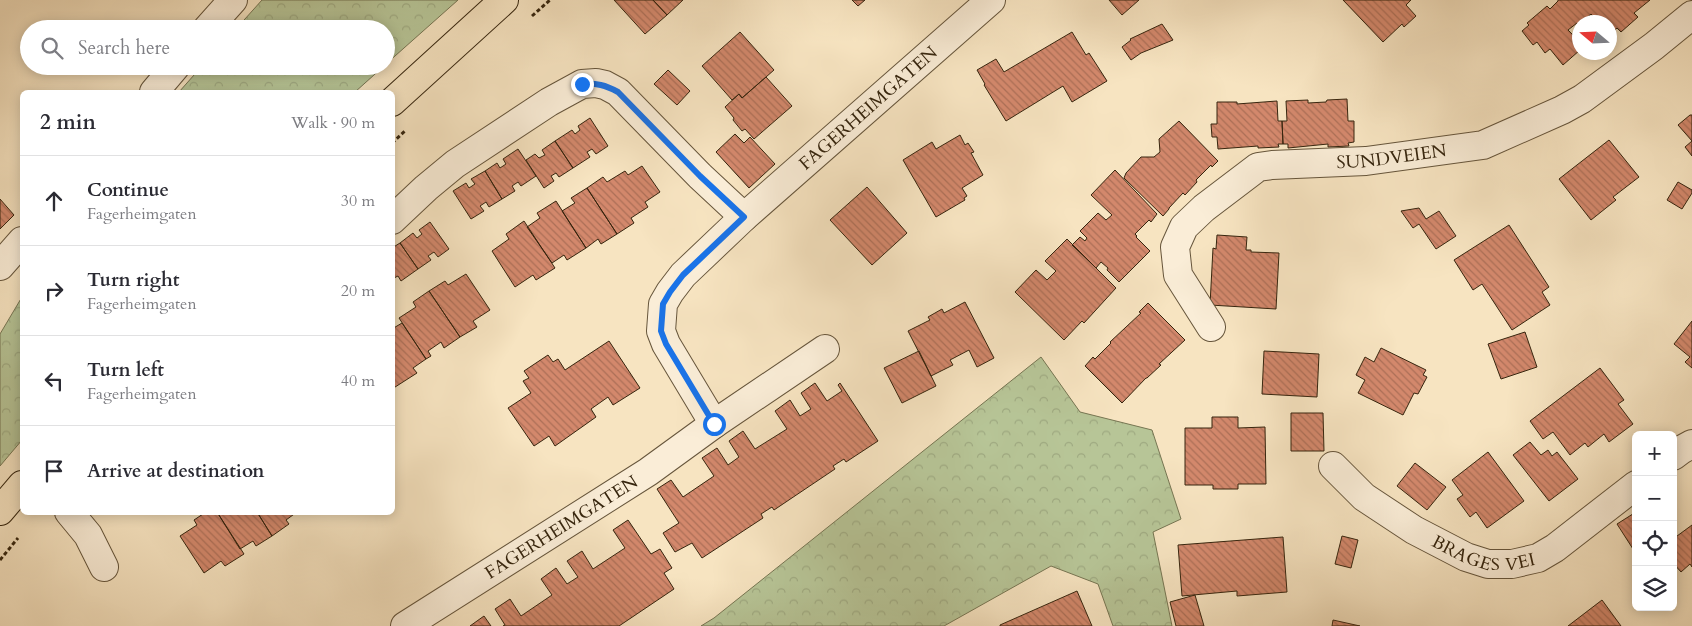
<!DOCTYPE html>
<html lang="en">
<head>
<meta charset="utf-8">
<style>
	:root { --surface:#fff; --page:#f7f7f7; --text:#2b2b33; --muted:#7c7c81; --line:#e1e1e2 }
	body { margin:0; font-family:Cardo,serif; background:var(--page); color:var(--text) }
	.controls { position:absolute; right:15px; bottom:15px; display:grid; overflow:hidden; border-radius:8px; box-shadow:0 2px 12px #0003 }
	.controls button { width:45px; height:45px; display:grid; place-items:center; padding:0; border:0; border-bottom:1px solid var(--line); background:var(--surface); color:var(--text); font:25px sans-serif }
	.compass { position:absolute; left:1572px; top:15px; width:45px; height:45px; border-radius:50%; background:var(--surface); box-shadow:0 2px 12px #0003; rotate:289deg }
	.stop { position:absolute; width:15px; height:15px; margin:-11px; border:4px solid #1a73e8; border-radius:50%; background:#fff }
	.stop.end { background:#1a73e8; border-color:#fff; box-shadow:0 1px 5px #0008 }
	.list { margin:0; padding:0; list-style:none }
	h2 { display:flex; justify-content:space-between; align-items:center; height:65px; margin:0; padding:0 20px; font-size:21px }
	h2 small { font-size:16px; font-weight:400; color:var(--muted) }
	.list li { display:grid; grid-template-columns:32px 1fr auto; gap:15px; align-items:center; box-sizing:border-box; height:90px; padding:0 20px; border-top:1px solid var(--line) }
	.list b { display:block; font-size:19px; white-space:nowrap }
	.list p { margin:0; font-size:16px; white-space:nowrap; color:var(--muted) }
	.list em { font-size:16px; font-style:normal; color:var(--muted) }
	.icon { flex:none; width:28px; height:28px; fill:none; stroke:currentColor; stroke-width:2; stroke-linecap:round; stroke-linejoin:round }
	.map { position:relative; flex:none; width:1692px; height:626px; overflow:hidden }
	.search { position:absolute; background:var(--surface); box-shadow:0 2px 12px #0003; left:20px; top:20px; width:375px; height:55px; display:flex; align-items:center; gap:12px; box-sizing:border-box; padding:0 18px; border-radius:28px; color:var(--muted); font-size:19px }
	.panel { position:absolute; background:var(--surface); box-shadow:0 2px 12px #0003; left:20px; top:90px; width:375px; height:425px; border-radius:8px }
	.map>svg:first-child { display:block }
	.forest { fill:url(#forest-crowns); stroke:#767552 }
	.building { fill:url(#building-back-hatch); stroke:#36250e }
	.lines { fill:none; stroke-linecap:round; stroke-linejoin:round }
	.minor-casing { stroke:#66553b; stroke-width:30 }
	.major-casing { stroke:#36250e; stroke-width:30 }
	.path { stroke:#36250e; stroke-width:3; stroke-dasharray:4 2.5; stroke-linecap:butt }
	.minor { stroke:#faedd7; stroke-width:28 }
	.major { stroke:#f7e4c1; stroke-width:28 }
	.route { stroke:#1a73e8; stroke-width:6 }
	.labels { text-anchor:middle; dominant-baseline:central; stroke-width:4.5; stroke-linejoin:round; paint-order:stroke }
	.street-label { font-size:18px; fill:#36250e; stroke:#faedd7 }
</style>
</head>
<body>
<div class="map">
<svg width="1692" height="626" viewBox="0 0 1692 626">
	<defs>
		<pattern id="forest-crowns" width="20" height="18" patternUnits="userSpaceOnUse" patternTransform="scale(1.25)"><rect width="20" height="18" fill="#b7c597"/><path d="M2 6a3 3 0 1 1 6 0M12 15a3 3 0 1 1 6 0" fill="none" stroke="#9ea981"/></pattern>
		<pattern id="building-back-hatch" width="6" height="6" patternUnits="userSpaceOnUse" patternTransform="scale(1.25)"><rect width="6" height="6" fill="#d3886c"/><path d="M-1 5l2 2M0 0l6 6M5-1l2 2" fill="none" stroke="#ac6f57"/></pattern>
	</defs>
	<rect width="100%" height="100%" fill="#f7e4c1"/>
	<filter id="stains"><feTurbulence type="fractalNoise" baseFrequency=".004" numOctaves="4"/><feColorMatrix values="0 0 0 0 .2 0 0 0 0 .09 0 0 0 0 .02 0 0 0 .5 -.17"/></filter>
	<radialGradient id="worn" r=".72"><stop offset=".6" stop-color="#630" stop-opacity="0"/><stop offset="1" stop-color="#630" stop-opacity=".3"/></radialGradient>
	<!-- forest -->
	<path class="forest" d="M262,0H458L386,64V29H236Z
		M202,66H384L355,92H179Z
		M22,297V440L0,466V334Z
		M1041,357L1080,412L1152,430L1181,519L1153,532L1172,626H1113L1098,584L1051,566L944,626H701L714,618Z"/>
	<!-- building -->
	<path class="building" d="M614,0H653L667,15L645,34Z
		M653,0H683L667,15Z
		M852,0H865L858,6Z
		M1109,0H1139L1122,15Z
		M1343,0H1411L1406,5L1416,16L1404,27L1402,24L1383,42Z
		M1558,0H1650L1634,13L1638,17L1621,32L1617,28L1610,34V22H1599L1591,14L1582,22H1580L1579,25L1577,23L1568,30L1573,35L1577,32L1580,35V50L1563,65L1550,49L1545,53L1537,42L1533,45L1522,31L1529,25L1527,23L1547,6L1550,9L1558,1Z
		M1162,24L1173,40L1141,53L1131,60L1122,47L1131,40L1130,39Z
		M740,32L774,70L742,98L739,94L732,100L702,66Z
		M1072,32L1086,55L1089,53L1107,81L1072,102L1063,86L1006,121L984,85L985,84L977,70L996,59L1004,72Z
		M668,70L690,91L677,105L654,84Z
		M766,77L792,106L754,139L745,129L742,131L733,120L734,118L725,107L739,94L742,98Z
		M1347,99L1348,121H1354V142L1348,143L1349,146L1328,147V144L1288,148V144H1283L1282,121H1287L1286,101L1308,100V103L1326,102L1327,100Z
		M1277,101L1278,121H1282L1283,144H1278L1279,147L1258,148V146L1218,149L1217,137H1212L1211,124H1217V102H1237V104Z
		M1690,115H1692V141L1678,125Z
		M590,118L608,146L596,154L592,149L587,152L590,157L573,168L555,141L572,130L575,134L580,130L578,126Z
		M1179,121L1218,161L1212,167L1211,165L1196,180L1197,182L1185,195L1183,193L1169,208V209L1163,216L1124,178L1126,173L1141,157H1154L1160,152L1159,139Z
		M735,134L744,143L750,137L775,164L749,188L716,152Z
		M960,135L965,145L968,143L974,152L971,153L983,175L962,188L967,196L964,198L965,200L936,217L903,160L932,142L936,149Z
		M1609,140L1639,177L1613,197L1616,200L1591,220L1559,179Z
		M555,141L573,168L559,177L556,173L551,176L554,181L544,188L526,160L535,154L539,158L545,155L542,150Z
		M1692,141V156L1685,147Z
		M518,149L536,176L521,186L518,182L512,186L515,191L502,199L485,171L497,163L500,168L506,164L503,159Z
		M642,166L660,192L645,202L648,207L631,218L634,223L617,234L587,188L603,177L607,182L625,171L628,175Z
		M1115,170L1157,214L1151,222L1149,220L1135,234L1137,236L1136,237L1150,251L1119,282L1107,270L1108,268L1101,262L1096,268L1072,245L1080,237L1085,241L1087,238L1080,231L1098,213L1106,220L1112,215L1091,195Z
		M485,171L502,199L489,207L486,202L480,206L484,211L471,219L453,191L466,183L469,188L475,184L471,179Z
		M1678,182L1692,190V193L1682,209L1667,200Z
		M867,187L907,233L872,265L830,220Z
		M587,188L617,234L601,244L598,239L586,248L562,211L575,203L571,198Z
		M0,199L14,215L0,229Z
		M556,201L586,248L567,260L564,255L552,263L527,227L540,218L537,213Z
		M1419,208L1426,219L1439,211L1456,236L1436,249L1419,224L1413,228L1401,211Z
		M524,221L555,268L536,280L533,275L515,287L492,251L509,239L506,234Z
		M430,222L449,249L438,257L434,252L428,256L431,260L418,269L400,243L413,233L417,238L422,234L419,230Z
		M1509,225L1549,287L1542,292L1550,305L1512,330L1482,284L1473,290L1454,260Z
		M1217,235L1247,237L1246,250H1251V252L1279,253L1276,309L1210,305L1213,248L1216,249Z
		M1067,239L1116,288L1084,323L1082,321L1064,340L1015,292L1036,270L1047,280L1056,271L1045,261Z
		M400,243L418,269L401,281L398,276L392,279V248Z
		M466,274L490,310L473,321L477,327L460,337L429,291L445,281L448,285Z
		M429,291L460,337L444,348L441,342L428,351L431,356L426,359L399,318L416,307L413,302Z
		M965,302L994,358L977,367L969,350L950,360L953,365L931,376L908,331L930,320L928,317L942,309L944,313Z
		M1148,303L1185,340L1159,364L1161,365L1147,378H1146L1122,403L1085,366L1093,357L1095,359L1111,343L1110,342L1141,313L1139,312Z
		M1692,321V368L1685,362L1690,357L1674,344Z
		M402,323L426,359L413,368L417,373L392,389V329Z
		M1525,332L1537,367L1501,379L1488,344Z
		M609,341L640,388L613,405L608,397L591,409L596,417L555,446L549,436L534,446L508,408L531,393L523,381L529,378L524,371L548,355L553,362L558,359L565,370Z
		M1381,348L1426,370L1423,375L1427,377L1418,394L1414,393L1403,415L1358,393L1365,380L1356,375L1365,357L1374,362Z
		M919,351L936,386L902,403L884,368Z
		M1264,351L1319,354L1317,397L1262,394Z
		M1600,368L1624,400L1618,404L1633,424L1609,442L1604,434L1588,447L1585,443L1570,455L1553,432L1543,439L1530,421Z
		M815,383L827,401L842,391L838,385L840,383L878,441L846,462L844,459L833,466L835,469L774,510L772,507L761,514L763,518L702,558L692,543L675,552L663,533L679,523L657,489L671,480L683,497L714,476L702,458L717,448L728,465L739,457L729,441L743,431L755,449L787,429L775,411L790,400L800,416L811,409L801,393Z
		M1291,413H1323L1324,451H1291Z
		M1212,417H1238V428L1265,427L1266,484H1238V489H1213V485H1185V428H1212Z
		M1530,442L1541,455L1548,450L1552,456L1557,452L1578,479L1549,501L1513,455Z
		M1488,452L1524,501L1487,528L1476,512L1470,517L1457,499L1463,495L1452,480Z
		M1415,463L1446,487L1427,510L1397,486Z
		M206,512H217L244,554L225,566L221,561L204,573L180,536L197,525L194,520Z
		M217,512H257L272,536L256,546L253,541L240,549Z
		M257,512H297L286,520L289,524L272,536Z
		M1636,512V548L1633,549L1617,524Z
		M628,520L651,554L660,549L672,568L664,573L674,589L619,626H503L505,625L495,609L510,599L521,616L552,595L541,579L556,568L567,584L578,577L567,561L582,551L593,569L625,548L613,530Z
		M1692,525V567L1690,564L1681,572L1673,563V539Z
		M1342,536L1358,540L1351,568L1335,564Z
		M1283,537L1287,592L1237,596V591L1182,596L1178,545Z
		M1077,591L1092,626H1000V625Z
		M1195,595L1204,626H1176L1170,602Z
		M1602,600L1621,626H1568Z
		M484,616L491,626H470Z
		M1333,620L1360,626H1332Z"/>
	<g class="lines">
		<!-- minor casing -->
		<g class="minor-casing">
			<g id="minor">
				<path d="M207,29L233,0"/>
				<path d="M154,92L176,66"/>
				<path d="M392,220L426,188L455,164L549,102L582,84L596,83L605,85L618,92L700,176L744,217"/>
				<path d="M0,266L22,241"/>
				<path id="s1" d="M1211,327L1178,275L1175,247L1184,227L1204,208L1258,167L1272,165L1366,161L1483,145L1562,110L1582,99L1654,46L1692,15"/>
				<path id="s2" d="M714,424L666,344L661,331L663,304L670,292L683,275L744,217L991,0"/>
				<path d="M1673,456L1681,450L1692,444"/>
				<path id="s3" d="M1333,466L1364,497L1414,530L1466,557L1488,564H1512L1538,558L1555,548L1636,485"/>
				<path d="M69,512L88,535L104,567"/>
				<path id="s4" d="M405,626L648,472L714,424L825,349"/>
			</g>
		</g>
		<!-- major casing -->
		<g class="major-casing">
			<path id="major" d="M392,102L504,0
				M0,511L22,485"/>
		</g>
		<!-- path -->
		<path class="path" d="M532,16L550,0
			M392,143L405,131
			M0,560L18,538"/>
		<!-- minor -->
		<use href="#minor" class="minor"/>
		<!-- major -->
		<use href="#major" class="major"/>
	</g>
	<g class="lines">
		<!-- route -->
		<path class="route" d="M582,84C597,83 605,85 618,92L700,176L744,217L683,275L670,292L663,304L661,331L666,344L714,424"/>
	</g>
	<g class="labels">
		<!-- street labels -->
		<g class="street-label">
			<text stroke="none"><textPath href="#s2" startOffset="419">FAGERHEIMGATEN</textPath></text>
			<text stroke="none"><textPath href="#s1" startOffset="341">SUNDVEIEN</textPath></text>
			<text stroke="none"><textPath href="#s4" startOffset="185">FAGERHEIMGATEN</textPath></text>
			<text stroke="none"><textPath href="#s3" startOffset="179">BRAGES VEI</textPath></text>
		</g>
	</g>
	<rect width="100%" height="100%" filter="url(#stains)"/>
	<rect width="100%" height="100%" fill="url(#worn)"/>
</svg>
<div class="controls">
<button>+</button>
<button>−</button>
<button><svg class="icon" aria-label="locate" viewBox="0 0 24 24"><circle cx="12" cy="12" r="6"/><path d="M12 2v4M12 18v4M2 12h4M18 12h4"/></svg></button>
<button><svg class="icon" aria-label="layers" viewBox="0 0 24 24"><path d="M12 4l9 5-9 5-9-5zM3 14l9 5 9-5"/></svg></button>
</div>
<svg class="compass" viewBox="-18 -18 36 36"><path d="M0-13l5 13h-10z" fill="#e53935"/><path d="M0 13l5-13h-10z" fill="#7c7c81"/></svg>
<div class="stop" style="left:714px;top:424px"></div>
<div class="stop end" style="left:582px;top:84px"></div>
<div class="search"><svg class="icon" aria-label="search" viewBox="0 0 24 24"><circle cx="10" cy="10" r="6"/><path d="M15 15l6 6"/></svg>Search here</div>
<section class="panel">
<h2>2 min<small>Walk · 90 m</small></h2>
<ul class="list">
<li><svg class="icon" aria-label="ahead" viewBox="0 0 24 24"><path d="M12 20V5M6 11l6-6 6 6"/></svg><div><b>Continue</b><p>Fagerheimgaten</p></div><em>30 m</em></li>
<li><svg class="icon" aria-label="right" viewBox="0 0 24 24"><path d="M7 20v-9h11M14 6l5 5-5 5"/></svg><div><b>Turn right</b><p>Fagerheimgaten</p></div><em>20 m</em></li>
<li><svg class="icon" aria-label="left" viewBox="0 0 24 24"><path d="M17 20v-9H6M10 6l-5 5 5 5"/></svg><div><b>Turn left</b><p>Fagerheimgaten</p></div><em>40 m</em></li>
<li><svg class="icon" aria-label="arrive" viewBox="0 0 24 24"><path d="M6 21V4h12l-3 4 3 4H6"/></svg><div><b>Arrive at destination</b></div></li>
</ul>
</section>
</div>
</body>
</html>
